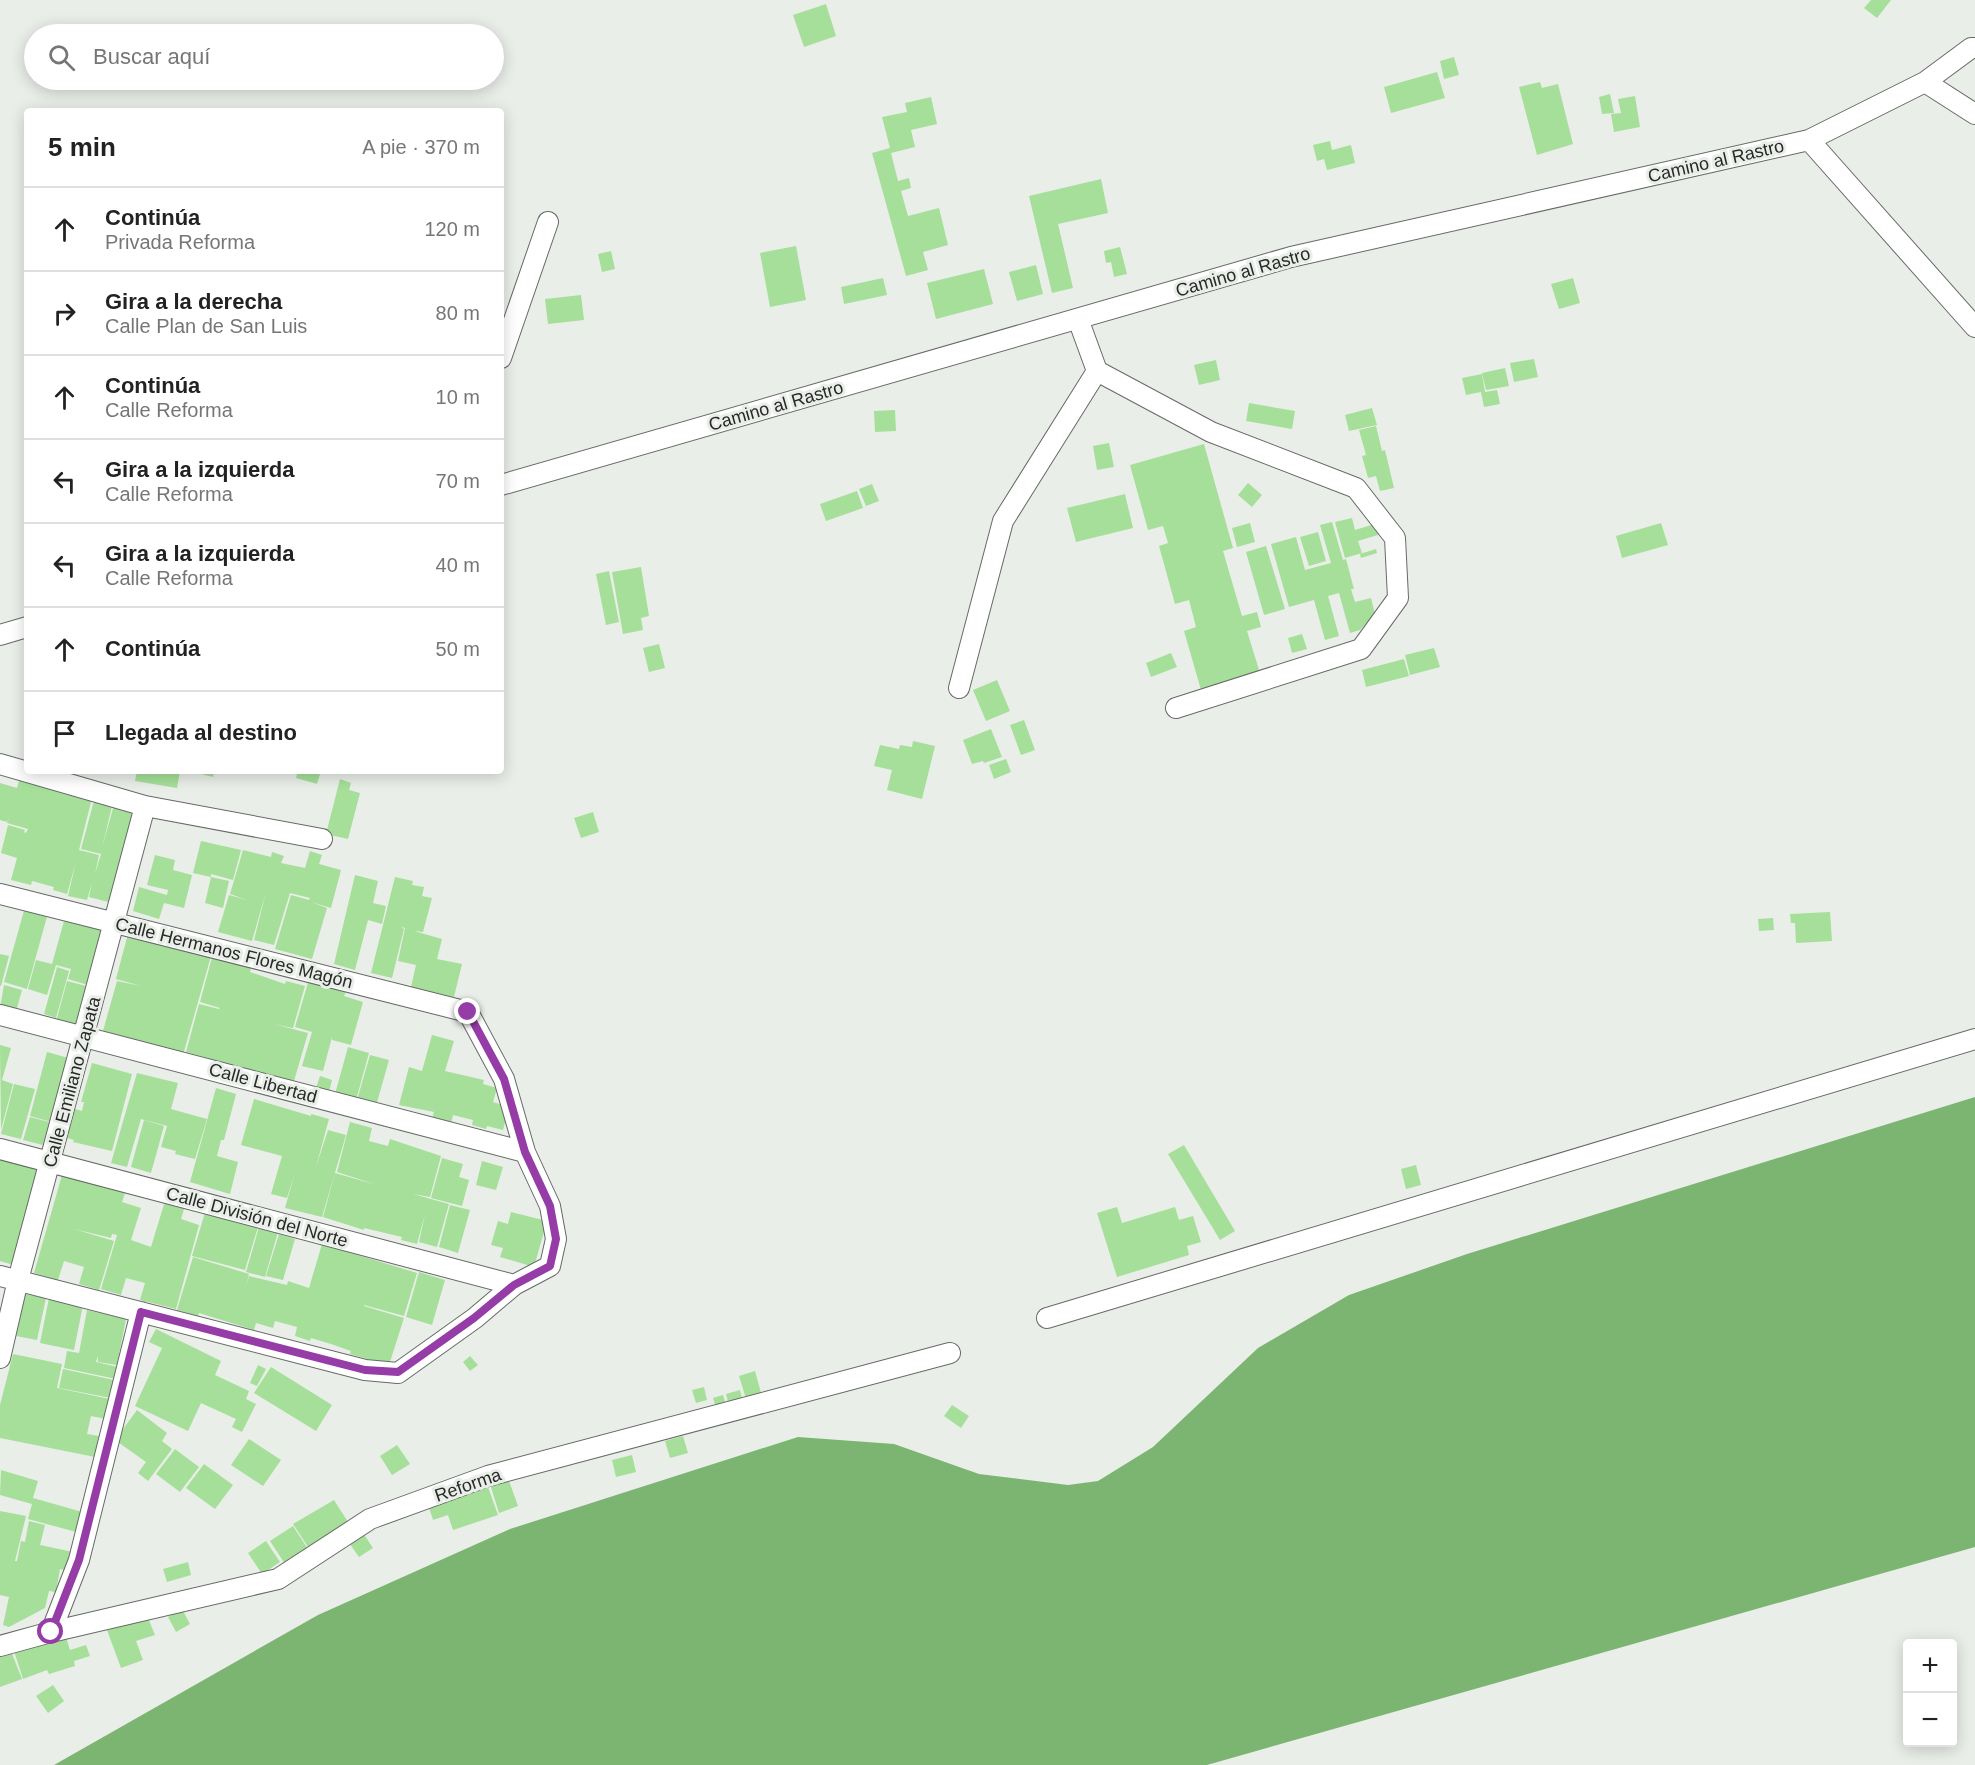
<!DOCTYPE html>
<html lang="es">
<head>
<meta charset="utf-8">
<style>
	:root { --surface:#fff; --page:#f6f6f6; --text:#222; --muted:#767676; --line:#e0e0e0 }
	body { margin:0; font-family:Arial,sans-serif; background:var(--page); color:var(--text) }
	.controls { position:absolute; right:18px; bottom:18px; display:grid; overflow:hidden; border-radius:6px; box-shadow:0 3px 15px #0003 }
	.controls button { width:54px; height:54px; display:grid; place-items:center; padding:0; border:0; border-bottom:2px solid var(--line); background:var(--surface); color:var(--text); font:30px sans-serif }
	.stop { position:absolute; width:18px; height:18px; margin:-14px; border:4px solid #953ca7; border-radius:50%; background:#fff }
	.stop.end { background:#953ca7; border-color:#fff; box-shadow:0 2px 6px #0008 }
	.list { margin:0; padding:0; list-style:none }
	h2 { display:flex; justify-content:space-between; align-items:center; height:78px; margin:0; padding:0 24px; font-size:26px }
	h2 small { font-size:20px; font-weight:400; color:var(--muted) }
	.list li { display:grid; grid-template-columns:39px 1fr auto; gap:18px; align-items:center; box-sizing:border-box; height:84px; padding:0 24px; border-top:2px solid var(--line) }
	.list b { display:block; font-size:22px; white-space:nowrap }
	.list p { margin:0; font-size:20px; white-space:nowrap; color:var(--muted) }
	.list em { font-size:20px; font-style:normal; color:var(--muted) }
	.icon { flex:none; width:33px; height:33px; fill:none; stroke:currentColor; stroke-width:2; stroke-linecap:round; stroke-linejoin:round }
	.map { position:relative; flex:none; width:1975px; height:1765px; overflow:hidden }
	.search { position:absolute; background:var(--surface); box-shadow:0 3px 15px #0003; left:24px; top:24px; width:480px; height:66px; display:flex; align-items:center; gap:15px; box-sizing:border-box; padding:0 21px; border-radius:33px; color:var(--muted); font-size:22px }
	.panel { position:absolute; background:var(--surface); box-shadow:0 3px 15px #0003; left:24px; top:108px; width:480px; height:666px; border-radius:6px }
	.map>svg:first-child { display:block }
	.water { fill:#7cb471 }
	.building { fill:#a5df99 }
	.lines { fill:none; stroke-linecap:round; stroke-linejoin:round }
	.minor-casing { stroke:#666a66; stroke-width:22 }
	.minor { stroke:#fff; stroke-width:20 }
	.route { stroke:#953ca7; stroke-width:8 }
	.labels { text-anchor:middle; dominant-baseline:central; stroke-width:6; stroke-linejoin:round; paint-order:stroke }
	.street-label { font-size:18px; fill:#282a28; stroke:#eaeee9 }
</style>
</head>
<body>
<div class="map">
<svg width="1975" height="1765" viewBox="0 0 1975 1765">
	<rect width="100%" height="100%" fill="#eaeee9"/>
	<!-- water -->
	<path class="water" d="M1975,1097V1547L1207,1765H54L318,1615L510,1529L798,1437L894,1444L979,1474L1068,1485L1098,1481L1153,1447L1258,1348L1349,1295L1467,1254Z"/>
	<!-- building -->
	<path class="building" d="M1871,0H1891L1877,18L1864,8Z
		M826,4L836,36L804,47L793,15Z
		M1454,57L1459,75L1444,79L1440,61Z
		M1437,72L1445,98L1391,113L1384,87Z
		M1540,82L1542,88L1558,84L1573,144L1537,155L1519,87Z
		M1610,94L1614,113L1602,114L1599,97Z
		M1635,96L1640,127L1614,132L1611,114L1621,113L1618,99Z
		M931,97L937,124L911,130L915,147L891,153L898,181L909,178L911,188L901,191L908,216L939,208L948,245L923,252L928,270L906,276L872,153L890,148L882,117L907,112L905,103Z
		M1330,141L1332,150L1351,145L1355,163L1327,170L1324,159L1317,161L1313,145Z
		M1101,179L1108,213L1058,224L1073,288L1052,293L1029,196Z
		M796,246L806,300L770,307L760,253Z
		M1120,247L1127,274L1114,277L1111,262L1106,263L1104,251Z
		M611,251L615,269L602,272L598,254Z
		M1036,265L1043,294L1017,301L1009,272Z
		M984,269L993,304L936,319L927,283Z
		M883,278L887,295L844,304L841,287Z
		M1573,278L1580,303L1559,309L1551,284Z
		M581,295L584,320L548,324L545,299Z
		M1534,359L1538,377L1514,382L1510,363Z
		M1216,360L1220,380L1199,385L1194,365Z
		M1505,368L1509,386L1486,390L1482,373Z
		M1482,374L1485,392L1497,390L1500,404L1484,407L1481,392L1466,395L1462,378Z
		M1249,403L1295,411L1292,429L1246,421Z
		M1372,408L1377,425L1349,431L1345,415Z
		M895,410L896,431L875,432L874,411Z
		M1376,426L1382,451L1385,450L1394,488L1380,491L1376,476L1368,478L1362,456L1366,455L1359,430Z
		M1109,443L1114,467L1097,470L1093,446Z
		M1204,444L1233,548L1223,551L1242,616L1257,612L1261,627L1247,631L1260,673L1201,690L1184,631L1196,627L1189,600L1175,604L1159,546L1168,543L1163,526L1148,530L1130,465Z
		M1248,483L1262,495L1252,507L1238,495Z
		M872,484L879,501L866,506L859,489Z
		M857,491L863,508L826,521L820,504Z
		M1125,494L1133,528L1076,542L1067,508Z
		M1352,518L1355,530L1378,523L1381,534L1358,541L1362,553L1345,558L1335,522Z
		M1332,522L1343,560L1346,559L1354,589H1351L1355,602L1371,598L1375,614L1360,630L1350,633L1339,593L1328,596L1339,636L1325,640L1314,600L1289,607L1271,544L1296,537L1305,570L1331,563L1320,525Z
		M1250,523L1255,542L1237,547L1232,528Z
		M1661,523L1668,545L1622,558L1616,536Z
		M1318,532L1326,561L1309,566L1300,537Z
		M1266,546L1285,609L1264,615L1246,552Z
		M1376,549L1377,553L1361,558L1360,554Z
		M641,567L649,616L641,618L643,630L623,634L612,572Z
		M609,571L619,622L606,625L596,574Z
		M1302,634L1307,649L1292,653L1288,638Z
		M659,644L665,668L649,672L643,648Z
		M1434,648L1440,667L1410,675L1405,655Z
		M1171,653L1177,667L1151,677L1146,663Z
		M1404,659L1409,676L1366,687L1362,670Z
		M997,680L1010,711L986,721L973,690Z
		M1024,720L1035,750L1021,755L1010,725Z
		M991,729L1002,757L984,763L983,761L972,764L963,740Z
		M913,741L935,746L922,799L887,790L892,770L874,766L880,745L899,749L900,745L912,747Z
		M1006,759L1011,772L994,779L989,765Z
		M137,771H180L177,788L135,781Z
		M198,771H214L213,777L197,773Z
		M298,771H321L317,784L296,778Z
		M20,777L92,798L79,850L99,855L95,874L101,854L81,849L95,797L113,802L102,848L115,801L140,807L116,904L89,897L92,883L87,900L68,896L76,862L67,894L53,890L54,887L32,881L31,885L11,880L17,858L1,853L8,825L25,830L24,832L26,833L28,829L7,823L10,816L7,822L0,820V783L17,788Z
		M340,779L351,783L349,790L360,793L348,839L326,834Z
		M593,812L599,832L581,838L574,818Z
		M201,841L241,850L233,880L211,874V877L193,873Z
		M243,850L271,857L272,852L284,856L281,863L305,868L310,851L322,855L319,864L341,870L331,908L311,902L327,908L312,959L275,949L291,895L309,900L310,898L290,893L274,945L254,940L266,892L252,941L218,932L229,895L247,900L230,894Z
		M155,855L175,860L173,870L192,875L184,908L164,903L159,919L133,911L139,887L167,895L168,890L147,885Z
		M355,875L378,881L373,903L386,906L382,924L368,920L355,970L334,964Z
		M211,877L229,881L223,908L205,903Z
		M395,877L413,881L412,885L424,887L422,896L432,898L423,932L414,931L442,939L437,959L462,964L454,997L411,987L416,965L398,961L405,928L401,927L404,929L392,978L371,973Z
		M25,907L48,913L27,989L4,982Z
		M1830,912L1832,941L1796,943L1795,923H1791L1790,914Z
		M1773,918L1774,930L1759,931L1758,919Z
		M64,921L83,926L84,923L107,929L91,986L68,979L71,969L56,965L47,995L28,989L36,960L52,964Z
		M129,930L211,956L183,1055L124,1043L126,1037L103,1031L117,981L141,986L116,979Z
		M214,950L253,962L250,972L285,984L286,981L305,986L293,1028L274,1024L308,1033L294,1081L207,1062L208,1058L186,1052L199,1004L219,1009L220,1008L200,1002Z
		M0,954L9,956L1,986H0Z
		M57,967L69,971L56,1018L44,1014Z
		M309,979L346,991L344,996L363,1002L351,1045L332,1040V1037L323,1071L302,1066L312,1032L295,1027Z
		M67,981L90,987L79,1028L56,1022Z
		M4,985L22,990L16,1012L0,1008Z
		M432,1035L454,1041L445,1071L484,1080L483,1084L497,1088L493,1102L509,1107L503,1130L487,1126L486,1129L472,1125L473,1120L453,1115L451,1124L432,1119L434,1112L399,1105L409,1067L422,1071Z
		M0,1045L11,1048L2,1080L13,1084L1,1130Z
		M348,1047L369,1053L356,1100L335,1094Z
		M47,1052L72,1059L55,1123L30,1116Z
		M370,1055L389,1060L376,1106L357,1100Z
		M92,1063L132,1074L112,1151L73,1142L74,1140L60,1136L68,1107L82,1111L84,1102H81Z
		M137,1073L178,1083L171,1109L207,1119L195,1159L175,1154L176,1151L161,1147L167,1126L141,1119L127,1167L111,1163Z
		M320,1076L332,1080L329,1092L316,1088Z
		M14,1084L35,1089L21,1139L1,1134Z
		M216,1088L236,1094L224,1140H221L217,1156L238,1162L230,1194L190,1182Z
		M254,1099L311,1116V1114L329,1119L316,1167L328,1130L346,1135L322,1217L285,1208L295,1172L287,1198L271,1194L282,1156L241,1145Z
		M30,1117L53,1123L47,1146L23,1140Z
		M144,1120L164,1126L151,1173L131,1167Z
		M350,1122L372,1128L369,1141L388,1146L390,1139L441,1156L430,1197L413,1194L449,1204L437,1247L419,1242L425,1214L417,1244L401,1240L402,1237L364,1228V1230L323,1217L335,1173L377,1185L337,1172Z
		M1184,1145L1235,1231L1220,1240L1168,1154Z
		M0,1155L39,1169L14,1265L0,1261Z
		M442,1158L463,1164L459,1177L469,1180L462,1206L431,1198Z
		M482,1161L503,1167L496,1190L476,1185Z
		M1416,1165L1421,1185L1406,1189L1401,1169Z
		M62,1175L88,1182L89,1177L126,1190L122,1202L141,1208L131,1240L151,1247L165,1201L185,1206L181,1219L199,1225L176,1309L140,1300L145,1283L126,1278L121,1295L101,1289L117,1235L112,1234L111,1238L74,1229L114,1241L99,1290L79,1284L84,1267L64,1261L58,1280L34,1273Z
		M450,1205L470,1210L458,1253L439,1247Z
		M1117,1207L1122,1223L1175,1207L1179,1220L1193,1216L1201,1242L1187,1246L1189,1255L1117,1277L1097,1213Z
		M206,1209L258,1227L245,1270L192,1256Z
		M511,1212L547,1221L534,1267L500,1257L503,1248L491,1245L498,1221L508,1224Z
		M259,1227L278,1232L265,1277L246,1272Z
		M279,1234L295,1239L283,1280L266,1276Z
		M322,1244L417,1273L404,1316L364,1305V1306L404,1318L389,1365L350,1354L351,1351L331,1344L311,1338L310,1341L295,1336L297,1327L275,1321L273,1328L256,1323L254,1330L199,1313L198,1316L177,1310L193,1257L249,1274L246,1287L249,1276L287,1285L288,1281L309,1288Z
		M419,1272L445,1280L432,1325L406,1317Z
		M25,1294L46,1298L37,1340L16,1336Z
		M49,1298L83,1305L74,1350L40,1343Z
		M87,1310L126,1319L117,1365L98,1362V1356L96,1362L118,1367L116,1379L64,1368L67,1351L79,1353Z
		M156,1329L221,1361L215,1375L249,1391L246,1399L256,1404L242,1432L232,1427L236,1419L201,1403L188,1431L135,1406L162,1348L149,1342Z
		M13,1354L62,1364L57,1388L110,1399L106,1419L91,1416L87,1434L99,1436L95,1457L0,1438V1405Z
		M470,1356L478,1365L470,1371L463,1362Z
		M258,1365L266,1369L257,1386L250,1383Z
		M271,1367L332,1405L316,1431L254,1393Z
		M63,1369L114,1380L111,1398L59,1388Z
		M755,1371L763,1400L748,1405L739,1376Z
		M704,1387L707,1400L696,1403L692,1390Z
		M740,1390L744,1406L730,1410L726,1394Z
		M723,1395L728,1411L718,1414L713,1398Z
		M952,1405L969,1416L961,1428L944,1416Z
		M137,1410L167,1433L162,1441L172,1449L148,1481L138,1473L146,1462L115,1440Z
		M683,1436L688,1453L670,1458L665,1441Z
		M249,1439L281,1460L263,1486L231,1465Z
		M397,1445L410,1464L392,1475L380,1456Z
		M175,1449L199,1467L180,1492L156,1474Z
		M632,1455L636,1472L616,1477L612,1460Z
		M204,1464L233,1485L215,1509L186,1488Z
		M1,1470L38,1481L33,1498L86,1513L80,1533L28,1519L32,1504L0,1495Z
		M508,1478L518,1506L499,1513L490,1484Z
		M487,1484L498,1515L453,1530L448,1515L433,1520L428,1504Z
		M334,1500L348,1522L310,1550L293,1524Z
		M0,1511L26,1516L15,1561H17L21,1541L25,1542L29,1521L45,1525L40,1545L73,1552L69,1571L60,1569L56,1592L49,1591L45,1608L9,1627L3,1625L9,1597L0,1595Z
		M293,1526L308,1549L285,1564L270,1541Z
		M361,1530L373,1548L359,1557L347,1540Z
		M266,1541L280,1562L262,1574L248,1553Z
		M188,1562L191,1575L167,1582L163,1569Z
		M182,1609L190,1624L176,1632L168,1617Z
		M148,1618L155,1635L136,1641L143,1660L121,1668L107,1630L129,1622L130,1624Z
		M66,1637L70,1650L86,1645L90,1656L74,1661L75,1666L49,1674L47,1670L23,1679L14,1651L38,1643L39,1646Z
		M11,1651L22,1679L0,1687V1654Z
		M53,1685L64,1701L48,1713L36,1696Z"/>
	<g class="lines">
		<!-- minor casing -->
		<g class="minor-casing">
			<path id="minor" d="M1925,82L1975,114
				M1809,140L1975,327
				M1078,319L1097,371L1211,432L1356,488L1395,538L1398,598L1361,649L1176,708
				M501,358L548,222
				M501,485L1291,257L1809,140L1925,82L1971,48H1975
				M0,635L27,627
				M959,688L1003,521L1097,371
				M0,764L145,806L322,839
				M0,894L468,1012L504,1079L525,1152L550,1206L556,1239L550,1266L514,1285L475,1318L398,1373L365,1370L0,1276
				M0,1015L525,1152
				M0,1149L514,1285
				M1047,1318L1975,1039
				M0,1358L18,1280L145,806
				M51,1632L79,1560L141,1312
				M0,1646L51,1632L278,1579L370,1519L488,1476L950,1353"/>
		</g>
		<!-- minor -->
		<use href="#minor" class="minor"/>
	</g>
	<g class="lines">
		<!-- route -->
		<path class="route" d="M51,1632L79,1560L141,1312L365,1370L398,1372L474,1318L514,1285L550,1266L556,1239L550,1206L525,1152L504,1079L468,1012"/>
	</g>
	<g class="labels">
		<!-- street labels -->
		<g class="street-label">
			<text transform="translate(1716 161) rotate(-13)">Camino al Rastro</text>
			<text transform="translate(1243 272) rotate(-16)">Camino al Rastro</text>
			<text transform="translate(776 406) rotate(-16)">Camino al Rastro</text>
			<text transform="translate(234 953) rotate(14)">Calle Hermanos Flores Magón</text>
			<text transform="translate(72 1082) rotate(-75)">Calle Emiliano Zapata</text>
			<text transform="translate(263 1083) rotate(15)">Calle Libertad</text>
			<text transform="translate(257 1217) rotate(15)">Calle División del Norte</text>
			<text transform="translate(468 1485) rotate(-19)">Reforma</text>
		</g>
	</g>
</svg>
<div class="controls">
<button>+</button>
<button>−</button>
</div>
<div class="stop" style="left:51px;top:1632px"></div>
<div class="stop end" style="left:468px;top:1012px"></div>
<div class="search"><svg class="icon" aria-label="search" viewBox="0 0 24 24"><circle cx="10" cy="10" r="6"/><path d="M15 15l6 6"/></svg>Buscar aquí</div>
<section class="panel">
<h2>5 min<small>A pie · 370 m</small></h2>
<ul class="list">
<li><svg class="icon" aria-label="ahead" viewBox="0 0 24 24"><path d="M12 20V5M6 11l6-6 6 6"/></svg><div><b>Continúa</b><p>Privada Reforma</p></div><em>120 m</em></li>
<li><svg class="icon" aria-label="right" viewBox="0 0 24 24"><path d="M7 20v-9h11M14 6l5 5-5 5"/></svg><div><b>Gira a la derecha</b><p>Calle Plan de San Luis</p></div><em>80 m</em></li>
<li><svg class="icon" aria-label="ahead" viewBox="0 0 24 24"><path d="M12 20V5M6 11l6-6 6 6"/></svg><div><b>Continúa</b><p>Calle Reforma</p></div><em>10 m</em></li>
<li><svg class="icon" aria-label="left" viewBox="0 0 24 24"><path d="M17 20v-9H6M10 6l-5 5 5 5"/></svg><div><b>Gira a la izquierda</b><p>Calle Reforma</p></div><em>70 m</em></li>
<li><svg class="icon" aria-label="left" viewBox="0 0 24 24"><path d="M17 20v-9H6M10 6l-5 5 5 5"/></svg><div><b>Gira a la izquierda</b><p>Calle Reforma</p></div><em>40 m</em></li>
<li><svg class="icon" aria-label="ahead" viewBox="0 0 24 24"><path d="M12 20V5M6 11l6-6 6 6"/></svg><div><b>Continúa</b></div><em>50 m</em></li>
<li><svg class="icon" aria-label="arrive" viewBox="0 0 24 24"><path d="M6 21V4h12l-3 4 3 4H6"/></svg><div><b>Llegada al destino</b></div></li>
</ul>
</section>
</div>
</body>
</html>
